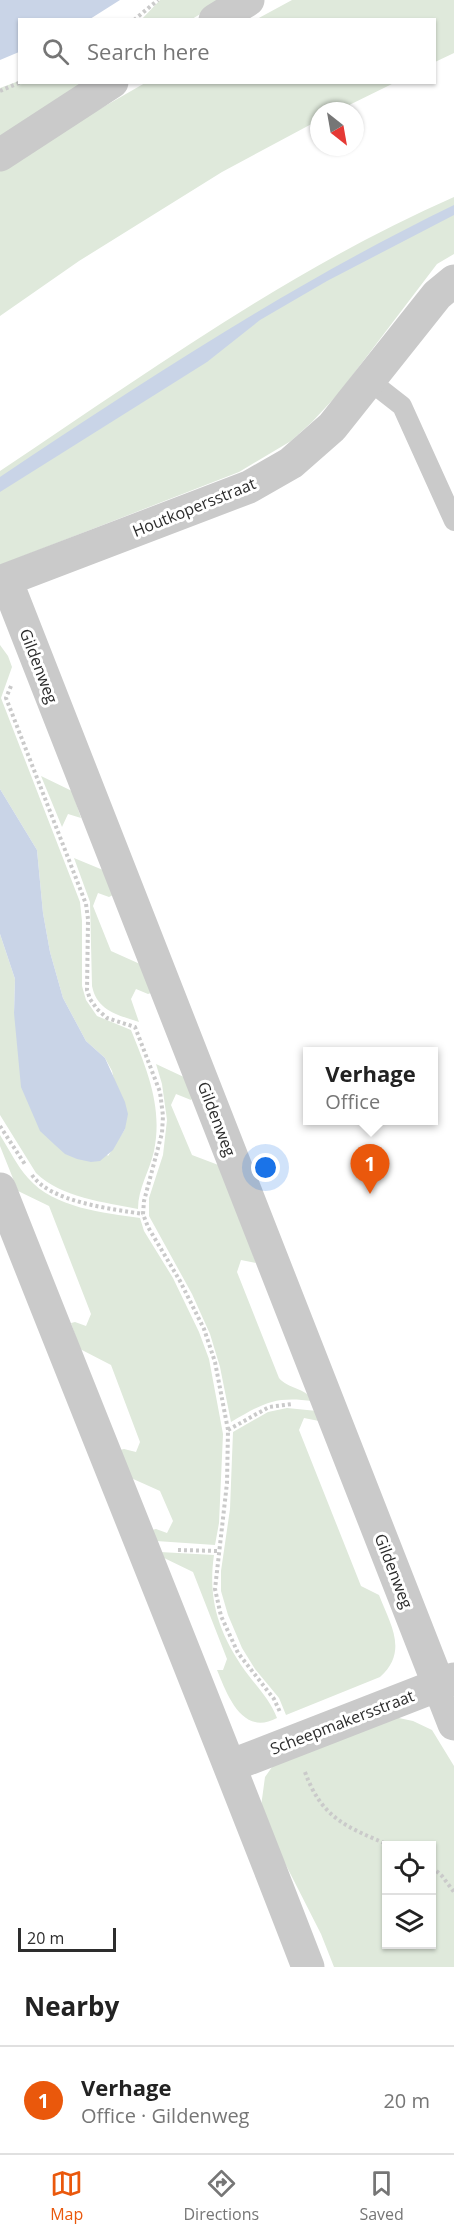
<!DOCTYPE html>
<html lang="en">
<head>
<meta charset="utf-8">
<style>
	:root { --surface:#fff; --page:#f6f6f6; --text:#222; --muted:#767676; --line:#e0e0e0; --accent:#ea580c }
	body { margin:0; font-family:"Open Sans",sans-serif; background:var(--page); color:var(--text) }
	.controls { position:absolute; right:18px; bottom:18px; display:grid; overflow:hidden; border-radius:0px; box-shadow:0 2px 4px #0004 }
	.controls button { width:54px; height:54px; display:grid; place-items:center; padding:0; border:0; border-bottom:2px solid var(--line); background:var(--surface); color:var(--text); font:30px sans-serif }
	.compass { position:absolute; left:310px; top:102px; width:54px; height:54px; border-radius:50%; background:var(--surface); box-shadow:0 2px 4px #0004; rotate:149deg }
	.scale { position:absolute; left:18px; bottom:15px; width:98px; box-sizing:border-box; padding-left:6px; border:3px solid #2d2d2d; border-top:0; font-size:16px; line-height:21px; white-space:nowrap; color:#2d2d2d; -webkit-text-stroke:4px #fff; paint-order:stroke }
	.you { position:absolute; left:266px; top:1168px; width:21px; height:21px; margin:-15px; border:4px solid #fff; border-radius:50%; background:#1a73e8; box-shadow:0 0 0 9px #1a73e833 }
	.badge { display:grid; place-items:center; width:39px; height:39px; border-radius:50%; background:var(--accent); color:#fff; font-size:20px; font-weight:700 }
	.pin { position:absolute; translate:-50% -50px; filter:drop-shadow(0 2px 3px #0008) }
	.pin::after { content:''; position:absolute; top:32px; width:21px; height:18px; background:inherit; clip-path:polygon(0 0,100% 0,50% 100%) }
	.popup { position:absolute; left:303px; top:1047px; width:135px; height:78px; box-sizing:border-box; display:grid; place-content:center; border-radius:0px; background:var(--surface); filter:drop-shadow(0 2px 4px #0005); font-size:20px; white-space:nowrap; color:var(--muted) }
	.popup b { font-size:22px; color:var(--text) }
	.popup::after { content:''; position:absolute; left:50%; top:100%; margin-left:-12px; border:12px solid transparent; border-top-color:var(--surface) }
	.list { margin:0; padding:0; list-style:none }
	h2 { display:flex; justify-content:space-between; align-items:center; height:78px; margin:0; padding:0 24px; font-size:26px }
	h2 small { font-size:20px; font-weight:400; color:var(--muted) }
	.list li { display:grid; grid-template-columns:39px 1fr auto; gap:18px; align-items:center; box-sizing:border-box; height:108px; padding:0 24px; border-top:2px solid var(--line) }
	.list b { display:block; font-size:22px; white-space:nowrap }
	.list p { margin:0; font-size:20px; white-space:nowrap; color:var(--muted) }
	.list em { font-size:20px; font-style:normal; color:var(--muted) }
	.icon { flex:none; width:33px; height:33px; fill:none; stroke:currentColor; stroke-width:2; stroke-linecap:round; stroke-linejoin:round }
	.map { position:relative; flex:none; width:454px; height:1967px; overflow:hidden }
	.search { position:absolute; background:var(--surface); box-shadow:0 2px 4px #0004; left:18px; right:18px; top:18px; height:66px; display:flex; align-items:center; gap:15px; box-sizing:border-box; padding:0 21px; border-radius:0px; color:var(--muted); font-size:22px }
	.sheet { height:186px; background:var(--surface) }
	nav { display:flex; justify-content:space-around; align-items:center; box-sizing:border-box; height:84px; border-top:2px solid var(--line); background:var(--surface); font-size:16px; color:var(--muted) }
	nav a { display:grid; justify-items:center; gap:3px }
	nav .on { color:var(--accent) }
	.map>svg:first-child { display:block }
	.green { fill:#dfe9db; fill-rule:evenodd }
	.water { fill:#c9d4e7 }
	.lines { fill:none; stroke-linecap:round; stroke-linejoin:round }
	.path { stroke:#cacaca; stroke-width:4; stroke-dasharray:3 3; stroke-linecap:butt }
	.service { stroke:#cacaca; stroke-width:20 }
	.minor { stroke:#cacaca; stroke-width:33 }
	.tertiary { stroke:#cacaca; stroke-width:33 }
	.labels { text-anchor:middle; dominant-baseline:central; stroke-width:6; stroke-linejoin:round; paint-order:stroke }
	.street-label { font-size:16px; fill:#2d2d2d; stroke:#fff }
</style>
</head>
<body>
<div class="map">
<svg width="454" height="1967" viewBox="0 0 454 1967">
	<rect width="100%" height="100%" fill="#fff"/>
	<!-- green -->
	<path class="green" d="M160,0H224L192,19L141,20Z
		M292,0H454V53L435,62L434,20L257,19Z
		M19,81L20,82L90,83L0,141V88Z
		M145,83H394L337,111H319V120L222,172L79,261L0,316V170L58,133Z
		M454,197V254L437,264L339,393L312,422L291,441L239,472L0,565V471C147,373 292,268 454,197Z
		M0,645L8,656L12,667L1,698L80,902L82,921V986L86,1000L97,1016L131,1030C147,1070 163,1107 154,1151C150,1170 138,1188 138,1209C104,1202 62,1198 36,1173L0,1115V934L15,979L14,1013L108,1156L125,1129L112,1071L105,1058L86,1041L63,998L50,952L43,913L37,850L0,789Z
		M41,776L72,791L81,818L68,814L62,827Z
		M74,858L103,870L113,895L109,897L98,893L93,906L111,951L140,964L151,993L148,994L136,989L131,999L139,1022C118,1015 97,1011 92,986L90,902Z
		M156,1064L186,1078L193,1097L191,1100L176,1094L171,1105L192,1155L221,1166L256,1263L241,1260L237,1272L279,1378C288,1389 305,1387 313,1401C274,1396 264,1403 231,1422L220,1367L210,1334L192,1294L149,1216V1198L163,1155L167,1120L162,1084Z
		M0,1135C9,1149 17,1166 28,1178C54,1208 104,1213 140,1218L144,1231L173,1278L199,1332L209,1359L223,1434L219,1523L215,1545L156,1541L152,1530L156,1529L167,1533L173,1521L160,1491L131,1478L120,1450L124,1449L136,1452L140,1442L111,1365L80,1349L71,1323L75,1322L86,1326L91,1314L86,1301L49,1206L18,1191L0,1146Z
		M287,1408L317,1411L319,1421L304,1418L299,1430L361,1586L379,1595C390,1624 409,1651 380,1677L286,1715L279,1698L255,1669L242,1648L228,1615L221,1591V1571L230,1509L233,1432L268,1412Z
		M160,1552L214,1555C207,1603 221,1638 249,1676C260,1690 271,1702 277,1718C242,1737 227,1694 217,1670H223L227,1659L193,1572L162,1557Z
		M394,1717L413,1721L432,1730L454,1766V1967H334L321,1934L260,1814L265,1777L277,1760ZM386,1846H432V1944H386Z"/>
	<!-- water -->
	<path class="water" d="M0,0H120L90,19L20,20L19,52L0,60Z
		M454,205V215L327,281L260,320L207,362L0,492V477C147,379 295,282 454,205Z
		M0,789L37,850L43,913L50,952L63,998L86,1041L105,1058L125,1102L128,1114L125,1129L113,1150L100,1161L91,1162L77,1159L65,1154L55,1145L40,1131L21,1087L14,1013L15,979L0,934Z"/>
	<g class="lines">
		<!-- path -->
		<path class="path" d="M134,20L158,0
			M0,91L21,82
			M11,686L6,698L86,904L88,919L87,990L90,999L97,1009L107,1018L135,1027L160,1092L163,1116L162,1133L144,1201L143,1214L148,1227L180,1281L204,1329L215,1362L228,1430L227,1483L215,1589L221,1616L238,1653L274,1699L280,1712
			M0,1126L26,1166
			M32,1175C50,1202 112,1209 143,1214
			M228,1430L269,1407L292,1404
			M178,1550L219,1551
			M305,1772C322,1819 347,1827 391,1846
			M432,1867L442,1876L454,1892"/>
		<!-- service -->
		<path class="service" d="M370,381L402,406L454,521"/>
		<!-- minor -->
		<path class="minor" d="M6,580L454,1724
			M0,582L249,487L291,463L332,427L437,295L454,281
			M0,1189C102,1448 208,1707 308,1967
			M230,1766L454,1679"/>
		<!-- tertiary -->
		<path class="tertiary" d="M215,20L248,0
			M0,155L112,82"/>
	</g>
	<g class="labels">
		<!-- street labels -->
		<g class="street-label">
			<text transform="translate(194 507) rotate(-22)">Houtkopersstraat</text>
			<text transform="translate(39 666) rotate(69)">Gildenweg</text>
			<text transform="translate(217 1119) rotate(69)">Gildenweg</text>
			<text transform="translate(394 1571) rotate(69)">Gildenweg</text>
			<text transform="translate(342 1722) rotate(-21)">Scheepmakersstraat</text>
		</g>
	</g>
</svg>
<div class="controls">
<button><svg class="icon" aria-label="locate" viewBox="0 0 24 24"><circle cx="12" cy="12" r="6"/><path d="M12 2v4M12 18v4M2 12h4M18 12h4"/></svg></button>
<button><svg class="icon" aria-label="layers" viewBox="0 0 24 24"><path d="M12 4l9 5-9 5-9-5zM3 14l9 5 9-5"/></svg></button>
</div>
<svg class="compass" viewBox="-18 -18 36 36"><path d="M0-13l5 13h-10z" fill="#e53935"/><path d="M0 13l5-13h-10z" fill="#767676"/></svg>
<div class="scale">20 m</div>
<div class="you"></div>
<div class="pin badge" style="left:370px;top:1194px">1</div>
<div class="popup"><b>Verhage</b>Office</div>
<div class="search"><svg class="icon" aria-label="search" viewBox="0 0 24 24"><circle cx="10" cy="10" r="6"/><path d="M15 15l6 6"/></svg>Search here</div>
</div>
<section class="sheet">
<h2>Nearby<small></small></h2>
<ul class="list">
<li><span class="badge">1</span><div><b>Verhage</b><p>Office · Gildenweg</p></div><em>20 m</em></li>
</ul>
</section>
<nav>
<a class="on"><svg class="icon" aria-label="map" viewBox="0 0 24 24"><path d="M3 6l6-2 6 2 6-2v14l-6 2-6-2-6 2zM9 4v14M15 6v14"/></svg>Map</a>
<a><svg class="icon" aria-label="directions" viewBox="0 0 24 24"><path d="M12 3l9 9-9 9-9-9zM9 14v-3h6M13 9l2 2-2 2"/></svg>Directions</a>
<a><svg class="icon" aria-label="saved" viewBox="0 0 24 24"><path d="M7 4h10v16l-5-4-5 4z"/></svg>Saved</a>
</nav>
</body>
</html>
